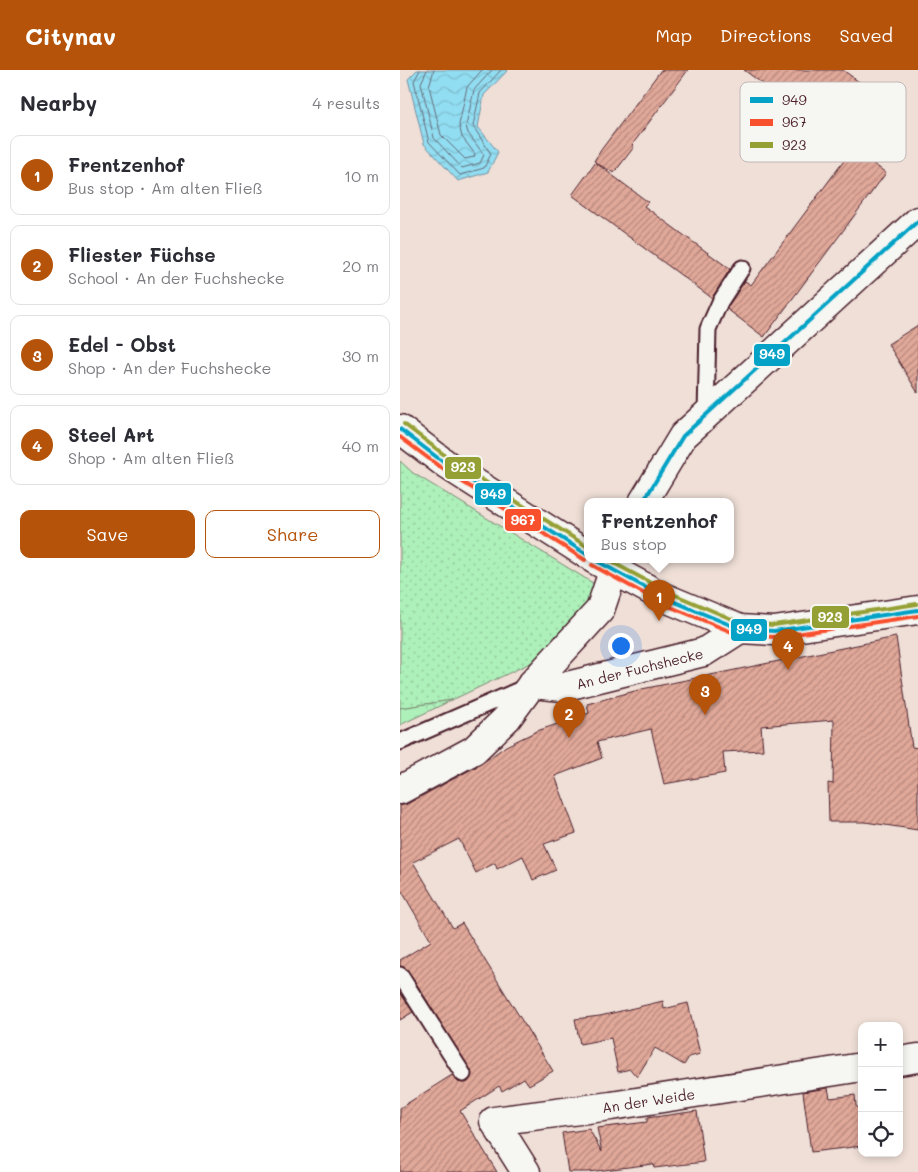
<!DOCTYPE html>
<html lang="en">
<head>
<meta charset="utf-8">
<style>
	:root { --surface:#fff; --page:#f7f7f7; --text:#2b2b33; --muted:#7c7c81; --line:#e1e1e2; --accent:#b45309 }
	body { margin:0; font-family:Mali,sans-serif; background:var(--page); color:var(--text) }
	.controls { position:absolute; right:15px; bottom:15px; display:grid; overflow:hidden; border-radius:10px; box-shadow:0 2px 8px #0003 }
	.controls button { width:45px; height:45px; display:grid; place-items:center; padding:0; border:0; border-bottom:1px solid var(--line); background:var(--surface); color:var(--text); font:25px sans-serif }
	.you { position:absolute; left:220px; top:575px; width:18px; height:18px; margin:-12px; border:4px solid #fff; border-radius:50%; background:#1a73e8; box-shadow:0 0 0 8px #1a73e833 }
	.badge { display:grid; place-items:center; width:32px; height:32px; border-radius:50%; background:var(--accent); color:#fff; font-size:16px; font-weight:700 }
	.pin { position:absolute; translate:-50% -41px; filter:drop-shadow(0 1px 2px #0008) }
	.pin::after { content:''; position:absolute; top:26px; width:18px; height:15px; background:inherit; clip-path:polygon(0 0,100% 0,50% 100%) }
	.popup { position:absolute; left:184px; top:428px; width:150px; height:65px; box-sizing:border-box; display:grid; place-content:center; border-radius:10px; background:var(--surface); filter:drop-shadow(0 1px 4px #0005); font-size:16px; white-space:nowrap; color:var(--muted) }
	.popup b { font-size:19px; color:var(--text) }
	.popup::after { content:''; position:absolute; left:50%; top:100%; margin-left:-10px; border:10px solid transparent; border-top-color:var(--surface) }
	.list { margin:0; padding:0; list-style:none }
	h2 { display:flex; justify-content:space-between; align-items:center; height:65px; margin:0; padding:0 20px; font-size:21px }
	h2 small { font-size:16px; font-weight:400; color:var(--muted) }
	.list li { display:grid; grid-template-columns:32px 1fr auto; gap:15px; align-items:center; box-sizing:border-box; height:80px; margin:0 10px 10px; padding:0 10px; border:1px solid var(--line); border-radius:10px }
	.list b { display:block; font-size:19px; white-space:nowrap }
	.list p { margin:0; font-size:16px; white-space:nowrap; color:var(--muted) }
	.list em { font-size:16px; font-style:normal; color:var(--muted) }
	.actions { display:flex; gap:10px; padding:15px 20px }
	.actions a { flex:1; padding:11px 0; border:1px solid var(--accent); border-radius:10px; text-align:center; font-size:18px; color:var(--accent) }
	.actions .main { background:var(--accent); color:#fff }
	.icon { flex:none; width:28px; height:28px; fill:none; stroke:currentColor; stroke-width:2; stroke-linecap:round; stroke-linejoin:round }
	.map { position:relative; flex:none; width:518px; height:1102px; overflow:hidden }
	header { display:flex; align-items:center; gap:30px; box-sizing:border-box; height:70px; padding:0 25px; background:var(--accent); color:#fff }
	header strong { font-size:24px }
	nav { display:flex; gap:28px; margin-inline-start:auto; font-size:18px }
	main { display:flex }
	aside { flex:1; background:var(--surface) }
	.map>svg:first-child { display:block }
	.grass { fill:url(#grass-dots); stroke:#7c8872 }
	.forest { fill:url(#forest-crowns); stroke:#7c8872 }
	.water { fill:url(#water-waves); stroke:#7591a2 }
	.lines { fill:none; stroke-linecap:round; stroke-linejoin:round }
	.shore { stroke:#666b7a; stroke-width:1 }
	.building { fill:url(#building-hatch); stroke:#4a1f2b }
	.lane-casing { stroke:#4a1f2b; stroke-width:19 }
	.street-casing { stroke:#4a1f2b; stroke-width:31 }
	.secondary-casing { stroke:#4a1f2b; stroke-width:31 }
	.lane { stroke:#f6f6f2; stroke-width:15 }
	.street { stroke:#f6f6f2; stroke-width:28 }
	.secondary { stroke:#f6f6f2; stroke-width:28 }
	.bus-1-casing { stroke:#f6f6f2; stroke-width:8 }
	.bus-2-casing { stroke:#f6f6f2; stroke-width:8 }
	.bus-3-casing { stroke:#f6f6f2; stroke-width:8 }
	.bus-1 { stroke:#04a2c6; stroke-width:4 }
	.bus-2 { stroke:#f8502d; stroke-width:4 }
	.bus-3 { stroke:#95a034; stroke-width:4 }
	.labels { text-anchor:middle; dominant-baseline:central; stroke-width:4; stroke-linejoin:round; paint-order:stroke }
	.street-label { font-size:14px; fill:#4a1f2b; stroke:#f6f6f2 }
	.key { fill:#f6f6f2; stroke:#c2b6b6; stroke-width:1 }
	.key-label { font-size:14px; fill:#4a1f2b }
	.line-badge { stroke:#f6f6f2; stroke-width:2 }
	.badge-label { font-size:14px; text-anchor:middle; font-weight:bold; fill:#fff }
</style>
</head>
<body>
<header>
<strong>Citynav</strong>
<nav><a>Map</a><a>Directions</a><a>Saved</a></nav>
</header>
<main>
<aside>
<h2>Nearby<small>4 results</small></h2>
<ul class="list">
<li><span class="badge">1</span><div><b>Frentzenhof</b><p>Bus stop · Am alten Fließ</p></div><em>10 m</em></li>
<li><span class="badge">2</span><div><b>Fliester Füchse</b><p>School · An der Fuchshecke</p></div><em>20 m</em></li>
<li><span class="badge">3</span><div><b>Edel - Obst</b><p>Shop · An der Fuchshecke</p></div><em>30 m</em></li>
<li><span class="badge">4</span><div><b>Steel Art</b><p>Shop · Am alten Fließ</p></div><em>40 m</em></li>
</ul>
<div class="actions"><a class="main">Save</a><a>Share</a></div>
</aside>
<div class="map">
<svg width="518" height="1102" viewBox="0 0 518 1102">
	<defs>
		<pattern id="grass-dots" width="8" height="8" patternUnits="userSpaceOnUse" patternTransform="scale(1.25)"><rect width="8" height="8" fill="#adf0ba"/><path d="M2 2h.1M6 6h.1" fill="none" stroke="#96cda0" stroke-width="1.8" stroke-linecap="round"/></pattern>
		<pattern id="forest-crowns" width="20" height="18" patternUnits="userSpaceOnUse" patternTransform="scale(1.25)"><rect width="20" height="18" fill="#adf0ba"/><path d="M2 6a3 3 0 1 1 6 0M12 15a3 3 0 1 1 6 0" fill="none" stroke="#96cda0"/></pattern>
		<pattern id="water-waves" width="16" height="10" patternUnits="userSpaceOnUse" patternTransform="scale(1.25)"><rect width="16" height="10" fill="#91ddf1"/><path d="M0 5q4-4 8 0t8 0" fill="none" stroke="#7fbdcf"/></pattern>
		<pattern id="building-hatch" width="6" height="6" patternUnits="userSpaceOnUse" patternTransform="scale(1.25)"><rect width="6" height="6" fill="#e0a899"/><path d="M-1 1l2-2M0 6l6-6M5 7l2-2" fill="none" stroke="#b8887d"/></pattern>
	</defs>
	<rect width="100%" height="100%" fill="#efdfd7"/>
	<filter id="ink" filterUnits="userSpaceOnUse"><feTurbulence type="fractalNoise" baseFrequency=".02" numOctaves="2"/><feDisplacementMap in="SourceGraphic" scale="10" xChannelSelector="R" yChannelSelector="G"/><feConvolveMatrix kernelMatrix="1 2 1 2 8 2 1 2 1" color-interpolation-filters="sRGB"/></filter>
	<g filter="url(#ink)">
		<!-- grass -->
		<path class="grass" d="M0,391L13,403L201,518L143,587L52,630L0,638Z"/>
		<!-- forest -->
		<path class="forest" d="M52,630L0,655V638Z"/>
		<!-- water -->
		<path class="water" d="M17,0H108L84,25L78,57L98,82L88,102L58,111L24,74L8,9Z"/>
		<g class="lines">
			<!-- shore -->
			<path class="shore" d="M20,0L14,11L29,72L60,105L84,98L91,84L73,56L80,23L101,0
				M27,0L21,13L34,68L62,98L80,93L84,85L68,63L66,56L74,20L92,0
				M34,0L29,16L41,65L65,89L74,87L75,84L62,67L59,55L67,17L82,0"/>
		</g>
		<!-- building -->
		<path class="building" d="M261,0H288L232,75L234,77L214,103L196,93L248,132L244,136L330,199L312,228L172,125L196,92L194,91L201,80Z
			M344,0H443L490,35L456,81L486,103L364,267L327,239L328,236L345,211L351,215L452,80Z
			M518,255V323L488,274Z
			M496,567L512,677L518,678V760L465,752H429L428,713L433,714L434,650L361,656L363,680L323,682L325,703L264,714L251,659L197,672L202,688L155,706L176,763L144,774L156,800L133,810L123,786L97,799L95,793L76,803L59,769L13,792L53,858L62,853L153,1001L129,1015L124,1008L102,1021L99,1016L60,1041L97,1102H0V1038L52,1005L58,1012L64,1013L68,1012L72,1004L8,900L0,896V890L31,871L0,818V736L7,734L81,694L106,676L137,661L189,643L187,634L242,619Z
			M0,922L13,942L0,950Z
			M263,931L264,939L288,933L300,984L289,987L284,995L255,978L237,1007L230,999L218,1002L211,968L180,974L175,949L200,946Z
			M428,1018L430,1028L455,1025L456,1036L462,1041V1076L411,1082L403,1022Z
			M297,1041L304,1092L254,1098L253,1094L188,1102H168L162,1063L189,1059L202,1082L197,1058L247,1052V1048Z"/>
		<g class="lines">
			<!-- lane casing -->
			<g class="lane-casing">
				<path id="lane" d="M306,344L308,259L320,232L342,198
					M0,672L126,617
					M0,905L63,1004"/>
			</g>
			<!-- street casing -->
			<g class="street-casing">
				<g id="street">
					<path d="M243,432L283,366L518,151"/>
					<path id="s1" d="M132,614L163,617L304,582L340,559"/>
					<path d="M0,720L74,680L107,648L132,614L200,540L217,490"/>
					<path d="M499,991L518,988"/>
					<path id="s2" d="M126,1102L94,1051L211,1036L462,997"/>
				</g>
			</g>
			<!-- secondary casing -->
			<g class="secondary-casing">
				<path id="secondary" d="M0,359L47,395L188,485
					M195,490L263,527L340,559L374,561L518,540"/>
			</g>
			<!-- lane -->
			<use href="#lane" class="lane"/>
			<!-- street -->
			<use href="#street" class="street"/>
			<!-- secondary -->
			<use href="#secondary" class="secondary"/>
			<!-- bus-1 casing -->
			<g class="bus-1-casing">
				<path id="bus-1" d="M0,359L47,395L188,485
					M243,432L283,366L518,151
					M195,490L263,527L340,559L374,561L518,540"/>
			</g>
			<!-- bus-2 casing -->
			<g class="bus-2-casing">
				<path id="bus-2" d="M0,367L44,400L185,490
					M192,495L261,533L339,565L375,567L518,546"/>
			</g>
			<!-- bus-3 casing -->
			<g class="bus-3-casing">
				<path id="bus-3" d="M4,354L51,390L188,477
					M208,490L266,521L341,553L374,555L517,534"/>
			</g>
			<!-- bus-1 -->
			<use href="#bus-1" class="bus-1"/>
			<!-- bus-2 -->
			<use href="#bus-2" class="bus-2"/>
			<!-- bus-3 -->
			<use href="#bus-3" class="bus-3"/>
		</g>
	</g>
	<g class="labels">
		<!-- street labels -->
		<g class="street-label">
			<text stroke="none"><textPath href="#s1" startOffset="110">An der Fuchshecke</textPath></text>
			<text stroke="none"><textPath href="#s2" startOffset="216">An der Weide</textPath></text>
		</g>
	</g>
	<!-- legend -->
	<rect x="340" y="12" width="166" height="80" rx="8" class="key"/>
	<rect x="350" y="27" width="23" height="6" fill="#04a2c6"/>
	<rect x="350" y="49" width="23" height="7" fill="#f8502d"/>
	<rect x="350" y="72" width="23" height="6" fill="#95a034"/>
	<g class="key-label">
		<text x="382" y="35">949</text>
		<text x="382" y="57">967</text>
		<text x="382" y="80">923</text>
	</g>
	<g class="line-badge">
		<rect x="353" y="273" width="38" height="24" rx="5" fill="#04a2c6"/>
		<rect x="44" y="386" width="38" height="24" rx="5" fill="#95a034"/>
		<rect x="74" y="412" width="38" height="24" rx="5" fill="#04a2c6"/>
		<rect x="104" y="438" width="38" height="24" rx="5" fill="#f8502d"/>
		<rect x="411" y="535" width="39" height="24" rx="5" fill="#95a034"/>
		<rect x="330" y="548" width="38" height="24" rx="5" fill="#04a2c6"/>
	</g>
	<g class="badge-label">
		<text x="372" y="289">949</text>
		<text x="63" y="402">923</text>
		<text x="93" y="429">949</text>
		<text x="123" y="455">967</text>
		<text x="430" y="552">923</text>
		<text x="349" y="564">949</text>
	</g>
</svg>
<div class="controls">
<button>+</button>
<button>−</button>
<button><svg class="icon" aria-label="locate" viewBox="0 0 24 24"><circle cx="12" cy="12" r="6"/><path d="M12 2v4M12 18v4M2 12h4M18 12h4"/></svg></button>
</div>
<div class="you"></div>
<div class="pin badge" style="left:259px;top:551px">1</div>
<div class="popup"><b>Frentzenhof</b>Bus stop</div>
<div class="pin badge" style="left:169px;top:668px">2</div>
<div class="pin badge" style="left:305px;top:645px">3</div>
<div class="pin badge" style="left:388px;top:600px">4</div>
</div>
</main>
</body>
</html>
